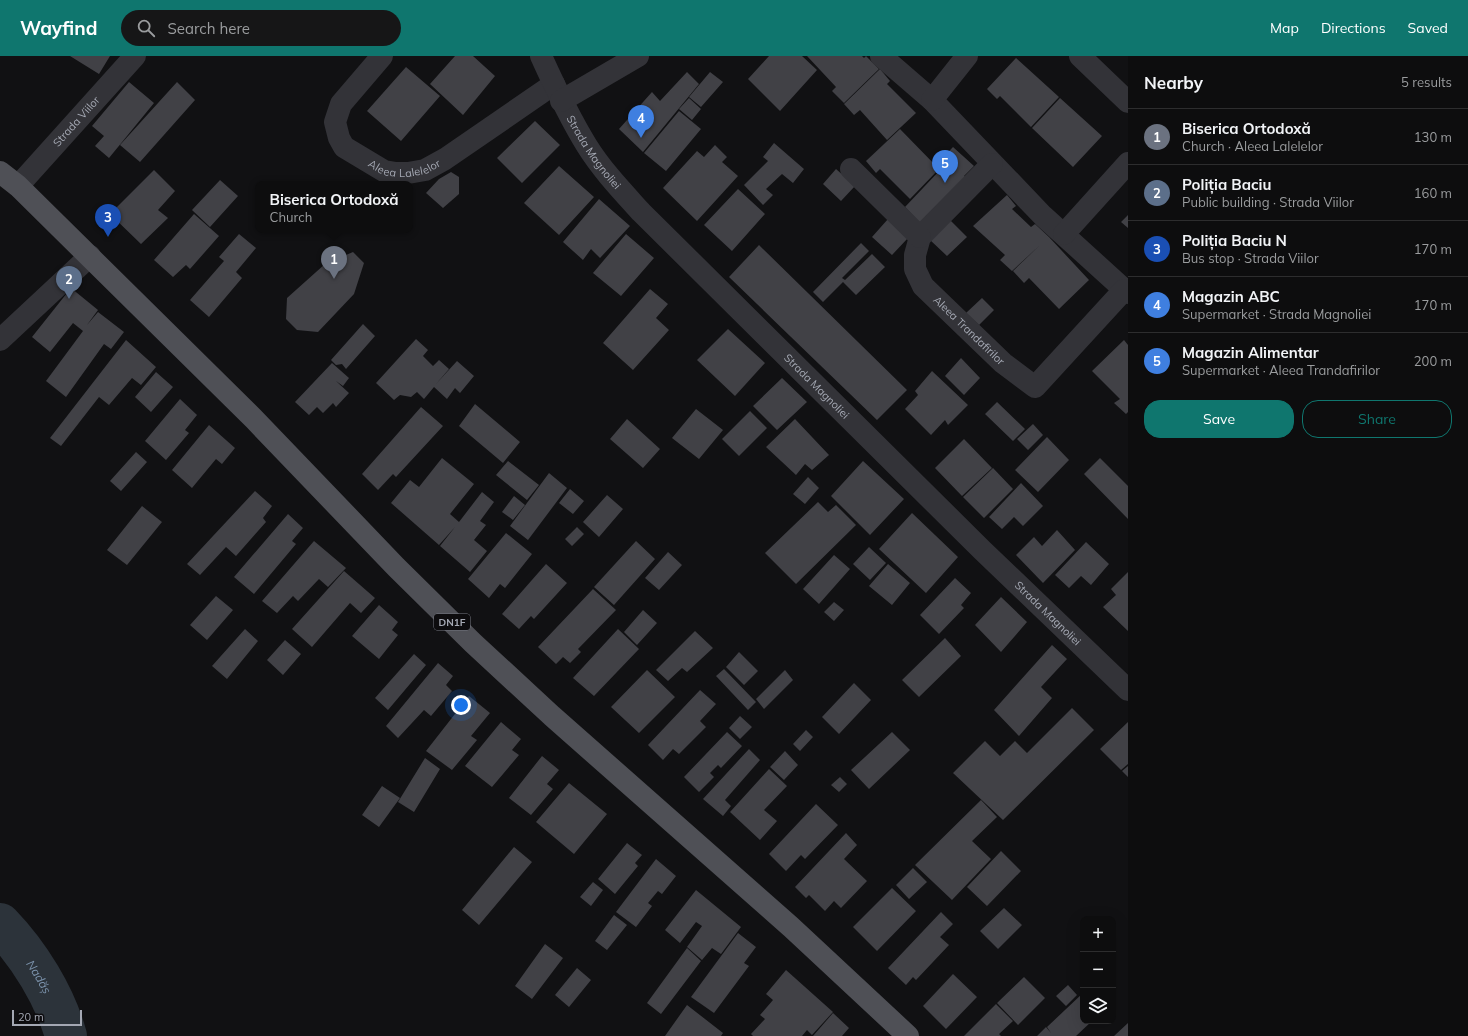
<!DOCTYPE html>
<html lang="en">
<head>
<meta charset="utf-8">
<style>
	:root { --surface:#0d0d0e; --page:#161617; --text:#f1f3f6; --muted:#9a9c9e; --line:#2d2d2e; --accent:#0f766e }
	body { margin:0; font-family:Mulish,sans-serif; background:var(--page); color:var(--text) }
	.controls { position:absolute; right:12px; bottom:12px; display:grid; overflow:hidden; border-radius:8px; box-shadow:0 4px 16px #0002 }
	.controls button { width:36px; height:36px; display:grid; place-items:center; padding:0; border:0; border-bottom:1px solid var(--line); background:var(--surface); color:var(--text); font:20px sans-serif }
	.scale { position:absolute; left:12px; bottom:10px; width:70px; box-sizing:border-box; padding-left:4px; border:2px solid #a4a8b3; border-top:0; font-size:11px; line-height:14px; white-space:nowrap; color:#a4a8b3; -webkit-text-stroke:3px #0d0c0e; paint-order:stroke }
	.you { position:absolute; left:461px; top:649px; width:14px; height:14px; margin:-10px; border:3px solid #fff; border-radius:50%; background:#1a73e8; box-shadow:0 0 0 6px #1a73e833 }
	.badge { display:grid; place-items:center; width:26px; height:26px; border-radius:50%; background:var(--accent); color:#fff; font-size:13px; font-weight:700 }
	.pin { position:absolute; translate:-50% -33px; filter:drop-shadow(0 1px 2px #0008) }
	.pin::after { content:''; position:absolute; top:21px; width:14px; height:12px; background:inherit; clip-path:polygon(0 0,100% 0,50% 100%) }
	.popup { position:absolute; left:255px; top:125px; width:158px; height:52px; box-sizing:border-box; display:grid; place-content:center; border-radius:8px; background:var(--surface); filter:drop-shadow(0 1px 3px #0005); font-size:13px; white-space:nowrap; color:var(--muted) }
	.popup b { font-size:15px; color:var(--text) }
	.popup::after { content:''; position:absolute; left:50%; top:100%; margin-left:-8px; border:8px solid transparent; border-top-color:var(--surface) }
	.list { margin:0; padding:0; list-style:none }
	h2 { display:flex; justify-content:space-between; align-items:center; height:52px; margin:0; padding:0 16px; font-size:17px }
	h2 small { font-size:13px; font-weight:400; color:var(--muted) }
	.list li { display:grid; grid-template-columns:26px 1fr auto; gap:12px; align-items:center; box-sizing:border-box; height:56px; padding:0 16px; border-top:1px solid var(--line) }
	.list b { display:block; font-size:15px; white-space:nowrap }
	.list p { margin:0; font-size:13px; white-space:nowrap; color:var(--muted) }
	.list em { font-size:13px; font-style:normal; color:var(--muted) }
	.actions { display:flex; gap:8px; padding:12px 16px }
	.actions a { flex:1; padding:9px 0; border:1px solid var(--accent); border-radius:16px; text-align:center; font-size:14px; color:var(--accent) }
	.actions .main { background:var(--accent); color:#fff }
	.icon { flex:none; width:22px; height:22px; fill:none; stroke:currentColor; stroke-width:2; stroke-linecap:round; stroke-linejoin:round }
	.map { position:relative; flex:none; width:1128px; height:980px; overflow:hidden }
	header { display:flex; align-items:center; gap:24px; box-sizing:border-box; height:56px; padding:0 20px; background:var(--accent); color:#fff }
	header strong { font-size:19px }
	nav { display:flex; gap:22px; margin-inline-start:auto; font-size:14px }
	.search { width:280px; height:36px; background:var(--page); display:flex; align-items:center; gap:10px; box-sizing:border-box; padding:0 14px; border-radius:22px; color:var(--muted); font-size:15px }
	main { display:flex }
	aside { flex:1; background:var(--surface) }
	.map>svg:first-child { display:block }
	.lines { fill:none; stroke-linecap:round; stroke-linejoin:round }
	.river { stroke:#2c333a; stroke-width:42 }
	.building { fill:#414146 }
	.minor { stroke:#333338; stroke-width:22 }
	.major { stroke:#4f5056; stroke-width:22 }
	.labels { text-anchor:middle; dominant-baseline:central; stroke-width:3.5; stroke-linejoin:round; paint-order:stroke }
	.shield { fill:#0d0c0e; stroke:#777982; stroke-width:1 }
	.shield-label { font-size:10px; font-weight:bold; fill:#a4a8b3 }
	.street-label { font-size:11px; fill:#a4a8b3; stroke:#0d0c0e }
	.water-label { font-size:12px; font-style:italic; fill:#7c93ac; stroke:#0d0c0e }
</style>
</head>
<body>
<header>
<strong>Wayfind</strong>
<div class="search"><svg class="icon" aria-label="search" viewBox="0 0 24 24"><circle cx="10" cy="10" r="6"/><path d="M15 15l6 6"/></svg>Search here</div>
<nav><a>Map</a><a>Directions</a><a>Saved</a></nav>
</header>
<main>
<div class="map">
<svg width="1128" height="980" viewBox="0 0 1128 980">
	<rect width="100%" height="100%" fill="#111113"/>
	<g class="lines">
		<!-- river -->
		<path class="river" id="s1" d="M0,868C29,898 55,940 66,980"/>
	</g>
	<!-- building -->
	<path class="building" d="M70,0H110L99,18Z
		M455,0H473L495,20L463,59L430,28Z
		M769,0H802L817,14L780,55L748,23Z
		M807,0H862L864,2L866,0L879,13L844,47L832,35L836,31Z
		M1016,2L1059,41L1031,71L1000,40L997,43L987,33Z
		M406,11L440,40L401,85L367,55Z
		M880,13L890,25L887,28L916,57L887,84L860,54L854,59L844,48Z
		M687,16L699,28L643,96L619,73L652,36L660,45Z
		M710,16L723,26L701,51L689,41Z
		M129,26L154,47L109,102L95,90L104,80L92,70Z
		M177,26L195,44L140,106L120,89Z
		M689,42L701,53L692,64L679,53Z
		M1060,42L1102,80L1073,111L1032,72Z
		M679,55L701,73L666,115L644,97Z
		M535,65L560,89L522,127L497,102Z
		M900,73L939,113L910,143L880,113L876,117L866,105Z
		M774,87L804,113L793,127L782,118L766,133L773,139L763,149L744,129L768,105L763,101Z
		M715,89L727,101L722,106L738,120L697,165L663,132L697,95L704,101Z
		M953,91L974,110L964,120L969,124L923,170L905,151L941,113L937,108Z
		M559,110L594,141L559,179L524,147Z
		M836,113L855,130L841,145L823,128Z
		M154,114L175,135L158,154L168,162L141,188L110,158Z
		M451,116L459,121V138L443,152L426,137L439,123Z
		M220,124L238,140L210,171L192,154Z
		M738,133L765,158L732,195L704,169Z
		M1007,139L1016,150L1012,153L1031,171L1035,168L1049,181L1089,224L1059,253L1029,222L1024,227L1013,215L1040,189L1012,215L1000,204L1005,199L973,170Z
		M599,143L630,170L600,202L591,193L583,204L563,186Z
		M194,158L219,180L190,213L186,209L173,221L154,204Z
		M1128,159V172L1121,166Z
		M948,162L967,181L947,200L929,183Z
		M888,163L908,182L892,199L872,181Z
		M239,178L256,192L236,216L242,222L209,261L190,244L224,205L219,201Z
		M626,178L654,202L621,240L593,217Z
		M861,187L869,195L842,222L845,224L872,198L885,211L856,239L843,226L823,246L813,236Z
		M759,189L907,334L877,364L729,221Z
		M353,196L364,207L354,238L318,276L297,274L286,263L287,242L325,208Z
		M71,232L98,254L87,269L98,256L124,276L111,293L104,288L66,341L46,325L83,275L73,267L50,296L32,281Z
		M650,233L668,248L656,262L669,274L633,314L603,287Z
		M982,242L994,254L979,269L966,257Z
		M363,268L375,280L346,313L342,308L336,309L331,304Z
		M728,273L765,307L735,340L697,304Z
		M416,283L428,294L423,300L433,310L439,304L449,313L436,328L457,305L474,320L460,337L455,332L447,343L434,331L424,343L417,336L411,341L400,339L394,344L376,327Z
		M126,284L156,311L141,329L132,322L109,349L99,341L61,390L50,382Z
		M1124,284L1128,289V356L1126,358L1114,347L1120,343L1092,315Z
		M961,302L980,322L964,339L945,320Z
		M332,307L349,322L343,330L336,325L349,337L336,351L333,347L323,357L317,351L309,359L295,346Z
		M932,315L968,349L948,369L945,364L931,379L905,353L918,339L915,335Z
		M156,316L173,331L151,356L135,341Z
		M782,322L807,346L777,374L753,350Z
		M180,343L197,359L185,374L189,377L166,404L145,385Z
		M997,346L1025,373L1013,385L985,358Z
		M475,348L520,386L503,407L459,370Z
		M421,351L443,370L396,421L393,418L378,434L362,418Z
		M696,353L723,374L699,403L672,382Z
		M750,355L767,372L739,400L722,383Z
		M627,363L660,393L643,412L610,383Z
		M795,363L829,399L812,414L805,408L796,419L766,391Z
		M1033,368L1043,379L1028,394L1017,383Z
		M209,369L235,392L222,408L216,403L192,432L172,414Z
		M1047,381L1069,404L1038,436L1015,414Z
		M964,383L992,412L962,440L935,412Z
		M136,396L147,406L121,435L110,425Z
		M442,402L474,428L450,458L459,466L482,436L494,446L480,465L486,469L474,484L487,495L470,516L440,490L455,471L439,489L391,447L410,424L419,431Z
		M1100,402L1128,430V463L1084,418Z
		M508,405L539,429L527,444L496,419Z
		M863,405L904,443L870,479L831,440Z
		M993,412L1013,433L984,462L963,441Z
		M549,417L567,432L528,484L510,470Z
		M808,421L819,432L805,448L793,438Z
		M1021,427L1043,450L1023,470L1014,461L1002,473L989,461Z
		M570,433L584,445L573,458L559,447Z
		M255,435L272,450L263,462L266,466L236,500L226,491L200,519L187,508L213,480L219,485L213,480Z
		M607,439L623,453L599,481L583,466Z
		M514,440L525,449L513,464L502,456Z
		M818,446L828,456L836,449L856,469L796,528L765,497Z
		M142,450L162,466L127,509L107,494Z
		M912,457L958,501L926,537L879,493Z
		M288,458L303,472L292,485L296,488L254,538L234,521Z
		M577,471L584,478L572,490L565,483Z
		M1057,474L1075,494L1043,527L1016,499L1034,481L1042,490Z
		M506,477L532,498L505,532L500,528L489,542L468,523Z
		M314,485L346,512L328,531L319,523L298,545L293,540L277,557L262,545Z
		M636,485L655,503L614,549L594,531Z
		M1086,486L1109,508L1091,529L1081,520L1069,532L1055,519Z
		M869,491L886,507L870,524L853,508Z
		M668,496L682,509L659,534L645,522Z
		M834,499L850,513L819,548L803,533Z
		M546,508L567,527L534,563L531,560L519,573L502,558Z
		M888,508L910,527L892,549L869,530Z
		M344,515L375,542L361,557L350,547L312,591L292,573Z
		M1128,516V575L1103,551L1116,539L1111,533Z
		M955,522L971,537L961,549L964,552L939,578L920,559Z
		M593,533L616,554L578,593L581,596L570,607L563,601L556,608L538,591Z
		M216,540L233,554L207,584L190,569Z
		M1001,541L1027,566L1001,596L975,569Z
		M834,546L844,554L834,565L824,556Z
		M379,549L398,566L392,574L398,579L379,603L352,580Z
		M643,554L657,567L637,589L624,576Z
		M245,573L258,585L227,623L212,610Z
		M618,573L639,593L594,640L573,622Z
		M695,575L713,592L687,616L682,612L668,625L656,614Z
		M945,582L961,600L919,641L902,624Z
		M285,584L301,598L283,619L267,604Z
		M1052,589L1067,603L1041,631L1052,642L1019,680L994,654Z
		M739,596L758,615L744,629L726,611Z
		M414,598L426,609L388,654L375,642Z
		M438,607L453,620L446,629L452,635L431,660L424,654L398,682L386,670Z
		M724,613L756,646L748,654L716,620Z
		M647,614L675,641L639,677L611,651Z
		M785,614L793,624L764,653L756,643Z
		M854,627L871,644L839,678L822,661Z
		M700,634L716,648L700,665L706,671L679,698L673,693L663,704L648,689Z
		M469,640L490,657L471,680L477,684L452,714L426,695Z
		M1072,652L1094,674L1003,764L953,717L985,685L1000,700L1015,685L1027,697Z
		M740,660L752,671L740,683L729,672Z
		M501,666L521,683L512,694L519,699L492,731L465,710Z
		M1128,666V708L1121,714L1100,693Z
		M806,674L813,681L800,695L793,688Z
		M727,676L742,690L721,712L718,709L710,717L714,721L699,736L684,721Z
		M892,676L910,694L869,733L851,714Z
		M749,693L760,704L725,744L731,750L723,760L703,743Z
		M785,695L798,709L784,724L770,711Z
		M542,700L559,714L547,728L553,733L531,759L509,742Z
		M425,702L440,713L414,756L398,746Z
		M1128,710V721L1122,715Z
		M769,713L787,730L764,754L777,765L760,784L730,756Z
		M840,721L847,728L839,736L831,729Z
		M569,727L607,758L574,798L536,766Z
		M382,730L400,742L379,771L362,759Z
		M981,744L997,761L972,785L991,803L952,844L915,809Z
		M816,748L838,769L805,803L801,799L786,815L769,798Z
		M846,777L857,789L844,803L867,825L841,852L834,845L825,855L809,839L806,842L795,831Z
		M627,787L642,799L635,807L638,810L615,838L598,823Z
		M514,791L532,806L479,869L462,854Z
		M1001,795L1021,815L987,850L967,831Z
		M656,803L676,820L662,838L658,835L648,847L652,850L636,871L616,856Z
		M913,812L927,826L909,843L896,829Z
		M593,826L603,834L591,850L580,841Z
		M892,832L916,855L877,895L853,871Z
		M696,834L741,871L721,898L712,892L702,904L687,891L702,870L696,866L680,887L665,874Z
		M1004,852L1022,869L998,893L980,875Z
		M941,856L953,868L940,881L949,889L916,924L913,921L906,929L888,912Z
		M614,859L627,869L607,894L595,885Z
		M738,877L756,891L744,907L749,910L714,957L691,941Z
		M545,888L563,902L532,943L515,930Z
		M687,892L701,905L661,958L647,947Z
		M577,912L591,924L569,951L555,939Z
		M786,914L833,956L812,979L807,974L802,980H753L751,978L765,963L760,959L773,944L766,938Z
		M953,918L977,941L946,973L923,950Z
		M1024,921L1045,942L1018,969L997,947Z
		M1068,929L1077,939L1066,950L1056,940Z
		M1083,937V965H1092L1076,980H1037L1046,971L1051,977L1047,971Z
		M996,948L1013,965L999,978L1001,980H964Z
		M687,949L723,977L721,980H665Z
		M833,957L849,972L842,980H813Z
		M1128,967V980H1114Z"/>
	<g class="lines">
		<!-- minor -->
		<g class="minor">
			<path id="s2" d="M382,0L341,48L335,66L339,82L344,91L384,115L396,117H408L425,114L445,103L554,28"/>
			<path id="s3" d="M541,0C555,31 569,61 587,90C602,114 622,135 641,156L982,494L1128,634"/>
			<path d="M881,0L932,44L1043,160L1128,237"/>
			<path d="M1080,0L1128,46"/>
			<path d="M932,44L967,0"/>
			<path d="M561,45L638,0"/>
			<path id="s4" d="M992,108L920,181L915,199V213L923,230L1003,307L1035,331L1124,234"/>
			<path d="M851,113L920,181"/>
			<path id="s5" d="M18,130L135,0"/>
			<path d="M1064,178L1128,107"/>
			<path d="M0,284L90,200"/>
		</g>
		<!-- major -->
		<path class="major" d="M0,116L18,130L254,363L396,511L473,587L552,660L791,871L908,980"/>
	</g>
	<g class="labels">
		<!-- shield labels -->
		<rect class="shield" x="434" y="558" width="36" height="16" rx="3"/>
		<g class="shield-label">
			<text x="452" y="566">DN1F</text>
		</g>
		<!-- street labels -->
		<g class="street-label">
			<text stroke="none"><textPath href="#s5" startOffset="87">Strada Viilor</textPath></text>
			<text stroke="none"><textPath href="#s3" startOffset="110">Strada Magnoliei</textPath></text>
			<text stroke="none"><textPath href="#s2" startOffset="176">Aleea Lalelelor</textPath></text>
			<text stroke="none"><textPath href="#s4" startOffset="218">Aleea Trandafirilor</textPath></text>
			<text stroke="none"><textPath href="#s3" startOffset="434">Strada Magnoliei</textPath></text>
			<text stroke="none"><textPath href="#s3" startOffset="758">Strada Magnoliei</textPath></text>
		</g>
		<!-- water labels -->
		<g class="water-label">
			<text stroke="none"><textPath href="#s1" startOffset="66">Nadăș</textPath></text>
		</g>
	</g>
</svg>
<div class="controls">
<button>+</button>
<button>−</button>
<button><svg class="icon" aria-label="layers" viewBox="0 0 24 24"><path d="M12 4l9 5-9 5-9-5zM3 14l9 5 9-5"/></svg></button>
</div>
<div class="scale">20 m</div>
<div class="you"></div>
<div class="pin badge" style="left:334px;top:223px;background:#6b7280">1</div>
<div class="popup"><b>Biserica Ortodoxă</b>Church</div>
<div class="pin badge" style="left:69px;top:243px;background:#5c6f8a">2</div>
<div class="pin badge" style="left:108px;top:181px;background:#1a4fb4">3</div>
<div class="pin badge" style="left:641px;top:82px;background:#3f7fe0">4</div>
<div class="pin badge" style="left:945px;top:127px;background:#3f7fe0">5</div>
</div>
<aside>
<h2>Nearby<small>5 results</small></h2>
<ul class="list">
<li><span class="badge" style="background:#6b7280">1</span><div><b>Biserica Ortodoxă</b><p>Church · Aleea Lalelelor</p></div><em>130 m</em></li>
<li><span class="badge" style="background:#5c6f8a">2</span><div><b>Poliția Baciu</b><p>Public building · Strada Viilor</p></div><em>160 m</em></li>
<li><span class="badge" style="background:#1a4fb4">3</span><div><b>Poliția Baciu N</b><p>Bus stop · Strada Viilor</p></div><em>170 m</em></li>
<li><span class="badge" style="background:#3f7fe0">4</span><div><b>Magazin ABC</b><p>Supermarket · Strada Magnoliei</p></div><em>170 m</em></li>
<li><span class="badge" style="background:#3f7fe0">5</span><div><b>Magazin Alimentar</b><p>Supermarket · Aleea Trandafirilor</p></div><em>200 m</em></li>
</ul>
<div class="actions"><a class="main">Save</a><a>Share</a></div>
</aside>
</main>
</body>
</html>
